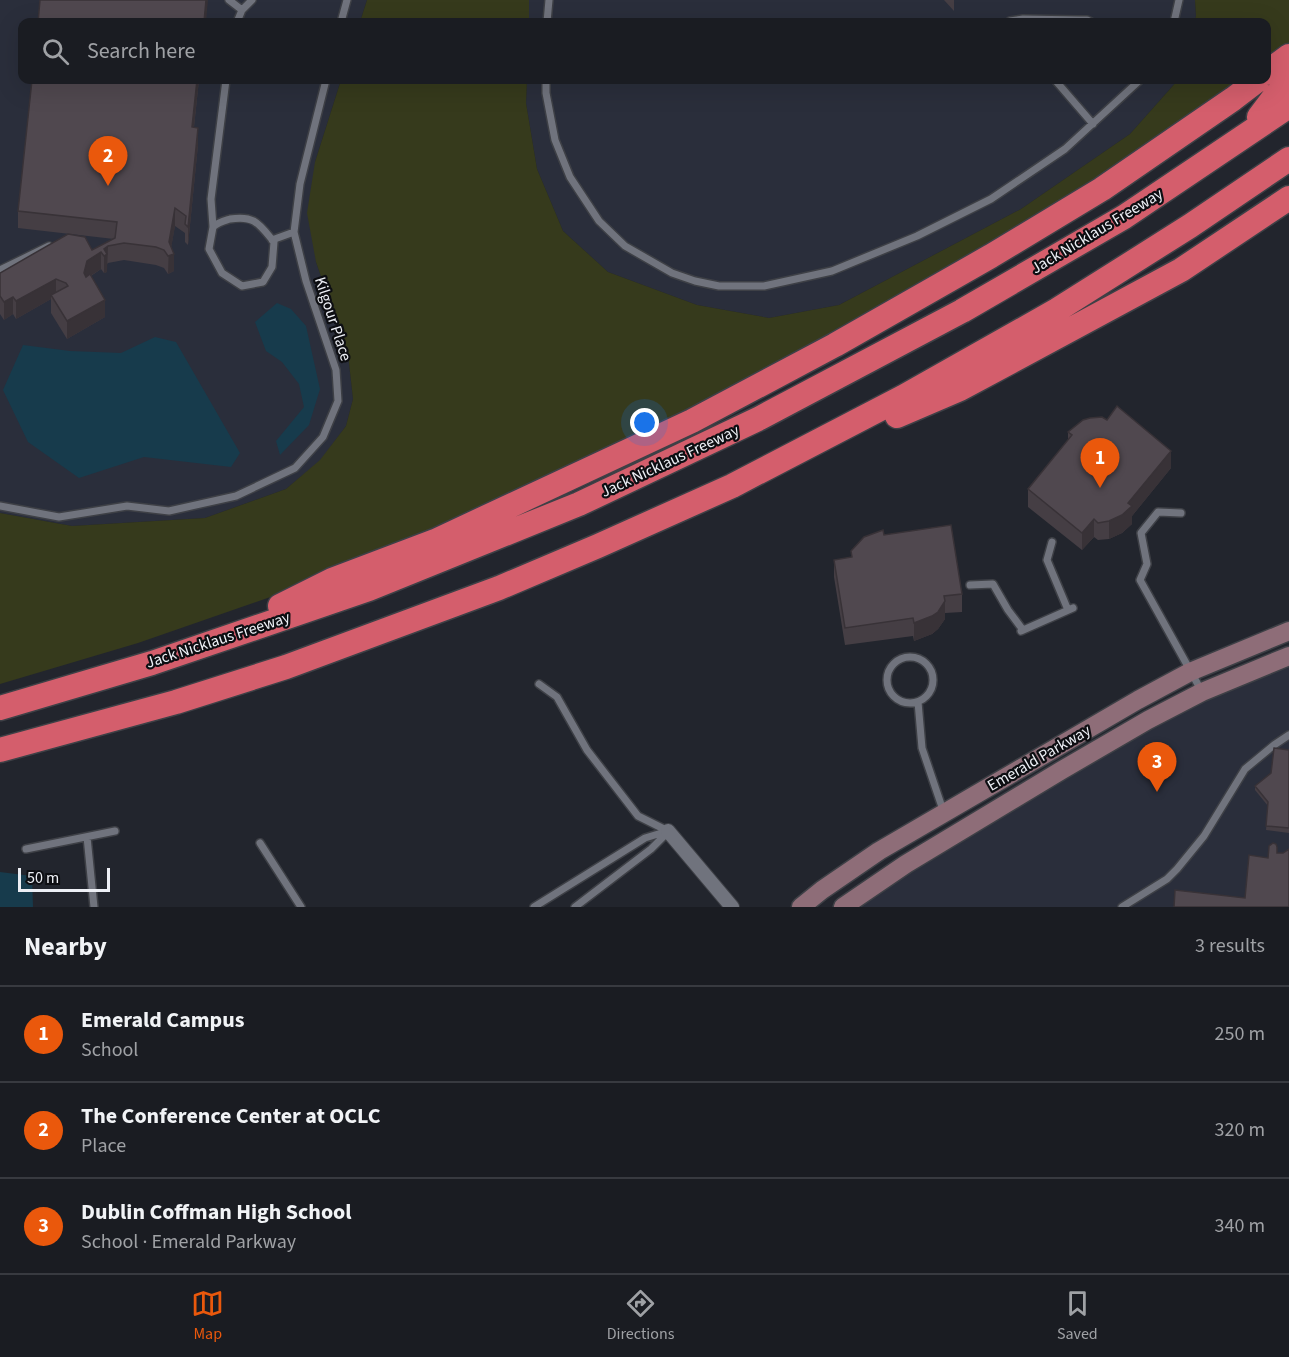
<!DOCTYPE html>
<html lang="en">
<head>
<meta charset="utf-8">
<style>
	:root { --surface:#1a1c22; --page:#23252a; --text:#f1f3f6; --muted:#9fa1a5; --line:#383a40; --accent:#ea580c }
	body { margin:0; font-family:"Source Sans 3",sans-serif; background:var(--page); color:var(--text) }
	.scale { position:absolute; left:18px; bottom:15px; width:92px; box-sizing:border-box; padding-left:6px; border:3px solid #edeff5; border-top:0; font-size:16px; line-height:21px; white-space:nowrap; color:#edeff5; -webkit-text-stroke:4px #0d0e12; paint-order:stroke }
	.you { position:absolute; left:645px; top:423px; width:21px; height:21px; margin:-15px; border:4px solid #fff; border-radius:50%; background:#1a73e8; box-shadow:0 0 0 9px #1a73e833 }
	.badge { display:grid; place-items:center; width:39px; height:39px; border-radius:50%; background:var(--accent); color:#fff; font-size:20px; font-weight:700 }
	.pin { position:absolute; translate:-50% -50px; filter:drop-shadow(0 2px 3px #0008) }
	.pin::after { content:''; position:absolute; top:32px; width:21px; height:18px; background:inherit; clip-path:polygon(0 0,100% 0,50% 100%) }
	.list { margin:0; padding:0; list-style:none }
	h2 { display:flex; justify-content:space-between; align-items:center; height:78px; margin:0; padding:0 24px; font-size:26px }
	h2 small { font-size:20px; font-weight:400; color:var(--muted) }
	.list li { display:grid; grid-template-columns:39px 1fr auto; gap:18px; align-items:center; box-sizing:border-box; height:96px; padding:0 24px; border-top:2px solid var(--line) }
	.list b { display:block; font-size:22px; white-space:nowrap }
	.list p { margin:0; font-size:20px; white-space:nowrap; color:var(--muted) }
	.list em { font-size:20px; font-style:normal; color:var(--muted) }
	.icon { flex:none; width:33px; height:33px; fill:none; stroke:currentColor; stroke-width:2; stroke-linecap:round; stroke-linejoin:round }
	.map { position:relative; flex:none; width:1289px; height:907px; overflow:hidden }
	.search { position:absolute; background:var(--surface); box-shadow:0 6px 24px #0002; left:18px; right:18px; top:18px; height:66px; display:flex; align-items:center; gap:15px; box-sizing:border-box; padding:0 21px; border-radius:12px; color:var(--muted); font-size:22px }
	.sheet { height:366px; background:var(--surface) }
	nav { display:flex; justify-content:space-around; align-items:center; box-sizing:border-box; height:84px; border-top:2px solid var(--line); background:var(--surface); font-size:16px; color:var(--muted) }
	nav a { display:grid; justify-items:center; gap:3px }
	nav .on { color:var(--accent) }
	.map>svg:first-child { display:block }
	.built { fill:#2a2e3b }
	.green { fill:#363a1c }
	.water { fill:#173b4c }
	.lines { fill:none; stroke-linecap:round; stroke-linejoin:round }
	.service-casing { stroke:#3e4046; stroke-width:10 }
	.minor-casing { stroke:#3e4046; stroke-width:16 }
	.secondary-casing { stroke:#3e4046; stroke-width:21 }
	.motorway-casing { stroke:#3e4046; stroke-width:27 }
	.service { stroke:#70737d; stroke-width:7 }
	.minor { stroke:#70737d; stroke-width:14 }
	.secondary { stroke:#8e6d78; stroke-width:18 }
	.motorway { stroke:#d45e6c; stroke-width:24 }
	.wall { fill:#453e44 }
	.shaded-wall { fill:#383237 }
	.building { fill:#50484f; stroke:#383237; stroke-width:1.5 }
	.labels { text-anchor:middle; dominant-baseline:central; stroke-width:4.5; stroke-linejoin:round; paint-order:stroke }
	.street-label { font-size:16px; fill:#edeff5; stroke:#0d0e12 }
</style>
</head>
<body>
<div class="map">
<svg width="1289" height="907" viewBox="0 0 1289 907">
	<rect width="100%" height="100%" fill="#22252d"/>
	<!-- built -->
	<path class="built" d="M0,0H367L360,22H22V80H341L315,162L316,262L348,354L353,399L346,426L320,461L286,489L205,518L72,526L0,513Z
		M529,0H1195L1196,16L1194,22H529Z
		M527,80H1178L1130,134L1021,209L839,305L769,318L697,305L608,272L563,231L537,169L526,103Z
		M1289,656V907H843L987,815Z"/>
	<!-- green -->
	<path class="green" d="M367,0H529V22H360Z
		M1195,0H1289V46L1267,63L1266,22H1194L1196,16Z
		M341,80H527L526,103L537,169L563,231L608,272L697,305L769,318L839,305L1021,209L1130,134L1178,80H1244L1190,118L985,252L760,378L572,470L302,586L138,643L0,684V513L72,526L205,518L286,489L320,460L346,426L353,399L348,354L316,262L307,213L315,162Z"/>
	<!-- water -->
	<path class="water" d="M277,303L291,309L306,326L320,389L309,425L280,455L276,441L304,407L299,384L282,362L266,351L255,322Z
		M155,337L176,342L240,453L231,467L144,457L79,478L28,442L3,390L23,345L70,351L121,353Z
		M0,872L32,876L33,907H0Z"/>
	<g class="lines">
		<!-- service casing -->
		<g class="service-casing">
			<path id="service" d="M229,0L242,10L237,22
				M242,10L252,0
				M341,22L347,0
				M547,22L549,0
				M1009,22L1010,21L1023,19L1079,20H1087L1091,22
				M1174,22L1179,0
				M546,80V93L555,140L570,177L599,221L625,246L672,273L695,281L719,286H764L832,271L917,236L991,199L1065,149L1140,80
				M1055,80L1093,124
				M213,227C218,222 223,221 230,219C255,215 259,224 274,242L272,267L263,282L242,286L222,273L209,249L213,227L211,199L226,80
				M272,240L294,232
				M0,270L49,246
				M0,506L59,517L127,506L169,511L236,496L295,468L323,437L338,401L336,370L306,281L294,232L300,184L326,80
				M1181,513L1158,512L1141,533L1147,564L1140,580L1201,690
				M1052,542L1047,560L1068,610
				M970,585L993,584L1008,610L1023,630
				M1021,631L1073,608
				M887 680a23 23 0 1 1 46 0a23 23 0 1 1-46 0Z
				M539,684L557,697L587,750L638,816L668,831
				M918,702L922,748L944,813
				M87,837L94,907
				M260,843L301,907
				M26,849L115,831
				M534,907L645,838L668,831
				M575,907L651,849L667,833
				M1122,907L1167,879L1177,869L1204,836L1245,769L1274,745L1289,735"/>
		</g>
		<!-- minor casing -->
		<g class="minor-casing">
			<path id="minor" d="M668,831L732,907"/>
		</g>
		<!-- secondary casing -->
		<g class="secondary-casing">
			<path id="secondary" d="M801,907L822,890L879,851L1138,700L1190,672L1289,631
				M843,907L906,864L1062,770L1148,720L1202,692L1289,656"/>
		</g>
		<!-- motorway casing -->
		<g class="motorway-casing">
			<path id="motorway" d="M1266,73L1289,56
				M1259,117L1274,97L1289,83
				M897,416L960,389L1181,270L1289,198
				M280,606L332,580L435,541L692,421L835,345L991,256L1102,189L1233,99L1258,80
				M0,708L152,663L369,589L579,504L760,418L962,311L1124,217L1289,106
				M0,750L176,702L286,667L499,588L598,546L732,486L903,397L1057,310L1190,226L1289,159"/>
		</g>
		<!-- service -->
		<use href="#service" class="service"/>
		<!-- minor -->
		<use href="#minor" class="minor"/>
		<!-- secondary -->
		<use href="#secondary" class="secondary"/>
		<!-- motorway -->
		<use href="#motorway" class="motorway"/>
	</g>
	<!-- wall -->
	<path class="wall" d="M944,0H954V11Z
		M32,80H199L194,127L198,145L188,245L185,242V233L175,226L171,247L174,271L168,274L164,268L156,265L124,260L108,263L107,264V272L104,273L101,269L91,276L105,317L67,339L51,313V299L16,319L13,314L4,320L0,314V273L92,250L114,239L18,228V211Z
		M1068,432L1171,468L1132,516V524L1122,533L1109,539L1098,540L1094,537L1082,550L1028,507V489L1068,441Z
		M884,535L962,594V612L945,613V619L938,629L932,634L914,641L913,636L845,645L834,577V560L851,557V551Z
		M1289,750V833L1266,830L1268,806L1255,790V786L1271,773Z"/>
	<!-- shaded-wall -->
	<path class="shaded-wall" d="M206,0H208L206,22H204Z
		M197,80H199L192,145V127Z
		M198,128V145L188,245V227Z
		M175,208V226L170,255L174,254V271L168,274L169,242Z
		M108,246L107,272L104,273V249Z
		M101,252V269L87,278L84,273L87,261Z
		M56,279V296L51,295V299L16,319V301Z
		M13,297V314L4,320V302Z
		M105,300V317L67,339V321Z
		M1171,451V468L1132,516V524L1122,533L1109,539V521L1128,503Z
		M1094,519V537L1082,550V533Z
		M945,601V619L938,629L932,634L914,641V623Z"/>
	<!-- building -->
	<path class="building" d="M40,0H206L204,22H38Z
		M32,80H197L192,127L198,128L188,227L185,224L186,216L175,208L169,242L174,254L168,256L164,250L156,247L124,243L108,246L104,249L107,254L104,256L101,252L87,261L84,273L86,277L90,274L105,300L67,321L51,295L68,286L66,283L56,279L16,301L13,297L4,302L0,296V273L68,234L85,237L92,250L115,238L117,222L18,211Z
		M1117,406L1171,451L1128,503L1132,506L1122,515L1109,521L1098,523L1094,519L1082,533L1028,489L1072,435L1068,432L1083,420L1090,418L1102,417L1107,420Z
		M951,525L962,594L944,596L945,601L938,612L932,616L914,623L913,618L845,628L834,560L852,557L851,551L864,537L883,530L884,535Z
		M1274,748L1289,750V828L1266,826L1268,802L1255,786L1271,773Z
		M1273,843L1276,844L1277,847V853H1283L1289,849V907H1174L1175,890L1245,898L1249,855L1268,858L1269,846Z"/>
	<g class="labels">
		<!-- street labels -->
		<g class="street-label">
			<text transform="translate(1097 231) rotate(-31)">Jack Nicklaus Freeway</text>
			<text transform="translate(333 319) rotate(72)">Kilgour Place</text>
			<text transform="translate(670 461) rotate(-25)">Jack Nicklaus Freeway</text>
			<text transform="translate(218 640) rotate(-18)">Jack Nicklaus Freeway</text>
			<text transform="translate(1039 758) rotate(-30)">Emerald Parkway</text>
		</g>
	</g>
</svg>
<div class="scale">50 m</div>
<div class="you"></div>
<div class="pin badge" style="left:1100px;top:488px">1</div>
<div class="pin badge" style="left:108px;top:186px">2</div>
<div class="pin badge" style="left:1157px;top:792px">3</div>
<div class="search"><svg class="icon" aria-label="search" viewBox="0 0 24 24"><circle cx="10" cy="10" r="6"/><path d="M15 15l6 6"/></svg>Search here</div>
</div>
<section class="sheet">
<h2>Nearby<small>3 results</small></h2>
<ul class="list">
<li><span class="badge">1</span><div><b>Emerald Campus</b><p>School</p></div><em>250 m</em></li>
<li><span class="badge">2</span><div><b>The Conference Center at OCLC</b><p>Place</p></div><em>320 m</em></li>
<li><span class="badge">3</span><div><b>Dublin Coffman High School</b><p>School · Emerald Parkway</p></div><em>340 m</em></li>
</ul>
</section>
<nav>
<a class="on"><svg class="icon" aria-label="map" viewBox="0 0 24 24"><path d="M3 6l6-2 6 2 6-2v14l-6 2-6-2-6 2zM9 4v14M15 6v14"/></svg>Map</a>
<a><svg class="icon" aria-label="directions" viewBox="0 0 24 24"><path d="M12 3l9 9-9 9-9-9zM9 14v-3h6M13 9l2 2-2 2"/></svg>Directions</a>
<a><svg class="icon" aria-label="saved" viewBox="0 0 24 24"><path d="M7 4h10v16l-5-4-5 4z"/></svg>Saved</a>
</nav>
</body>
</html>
